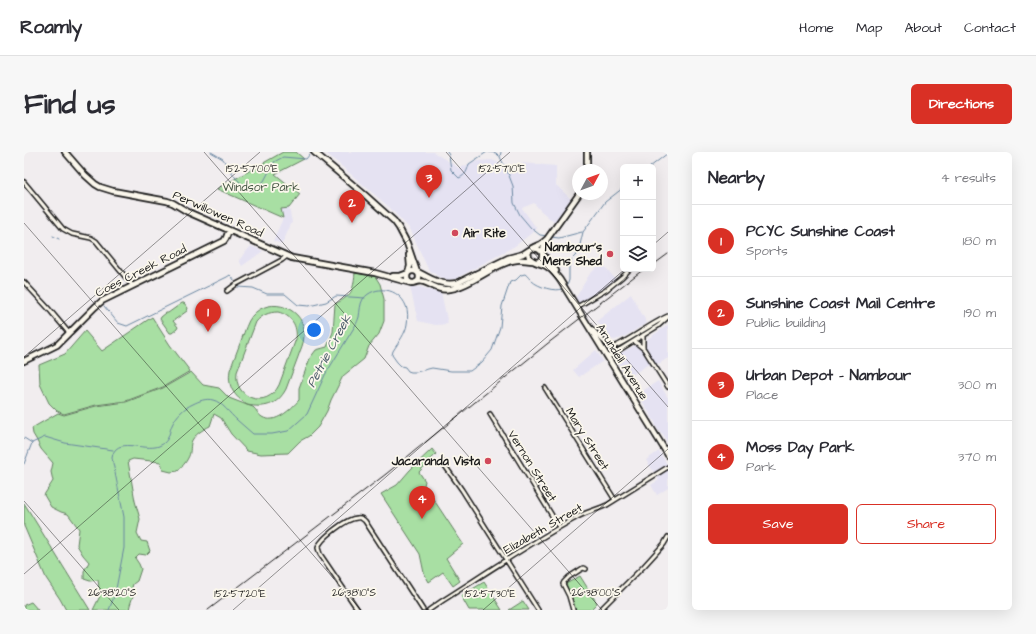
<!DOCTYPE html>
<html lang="en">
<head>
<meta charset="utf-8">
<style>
	:root { --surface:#fff; --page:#f7f7f7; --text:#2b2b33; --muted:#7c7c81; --line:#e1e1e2; --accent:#d93025 }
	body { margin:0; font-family:"Architects Daughter",sans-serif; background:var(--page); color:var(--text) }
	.controls { position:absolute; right:12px; top:12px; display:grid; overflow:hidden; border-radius:6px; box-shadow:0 4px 16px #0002 }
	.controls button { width:36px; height:36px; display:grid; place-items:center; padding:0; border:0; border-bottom:1px solid var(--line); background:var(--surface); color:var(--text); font:20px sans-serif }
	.compass { position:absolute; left:548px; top:12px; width:36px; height:36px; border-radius:50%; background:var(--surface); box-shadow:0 4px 16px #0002; rotate:49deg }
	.you { position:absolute; left:290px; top:178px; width:14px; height:14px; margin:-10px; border:3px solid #fff; border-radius:50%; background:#1a73e8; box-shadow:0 0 0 6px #1a73e833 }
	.badge { display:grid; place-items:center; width:26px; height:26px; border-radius:50%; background:var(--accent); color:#fff; font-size:13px; font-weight:700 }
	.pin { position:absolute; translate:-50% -33px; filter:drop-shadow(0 1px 2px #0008) }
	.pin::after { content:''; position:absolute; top:21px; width:14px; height:12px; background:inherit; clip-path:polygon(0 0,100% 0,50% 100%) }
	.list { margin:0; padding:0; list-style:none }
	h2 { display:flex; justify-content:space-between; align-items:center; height:52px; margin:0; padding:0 16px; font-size:17px }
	h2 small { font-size:13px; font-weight:400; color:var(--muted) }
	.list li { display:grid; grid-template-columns:26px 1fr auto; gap:12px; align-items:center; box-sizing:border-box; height:72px; padding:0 16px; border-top:1px solid var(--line) }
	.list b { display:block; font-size:15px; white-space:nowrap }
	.list p { margin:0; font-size:13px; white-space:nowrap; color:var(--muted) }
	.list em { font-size:13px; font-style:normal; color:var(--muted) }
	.actions { display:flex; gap:8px; padding:12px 16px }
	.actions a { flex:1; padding:9px 0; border:1px solid var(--accent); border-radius:6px; text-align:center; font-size:14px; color:var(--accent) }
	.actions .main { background:var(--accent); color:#fff }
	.icon { flex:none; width:22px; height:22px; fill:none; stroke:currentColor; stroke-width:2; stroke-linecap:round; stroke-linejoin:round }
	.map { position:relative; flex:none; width:644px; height:458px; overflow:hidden; border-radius:6px }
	header { display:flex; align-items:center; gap:24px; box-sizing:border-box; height:56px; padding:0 20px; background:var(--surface); border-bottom:1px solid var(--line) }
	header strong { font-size:19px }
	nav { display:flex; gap:22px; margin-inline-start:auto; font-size:14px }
	.intro { display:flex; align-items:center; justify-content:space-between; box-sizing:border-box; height:96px; padding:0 24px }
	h1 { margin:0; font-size:28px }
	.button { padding:10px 18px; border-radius:6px; background:var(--accent); color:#fff; font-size:14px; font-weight:700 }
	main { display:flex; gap:24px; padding:0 24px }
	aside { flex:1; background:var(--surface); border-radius:6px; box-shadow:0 4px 16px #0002 }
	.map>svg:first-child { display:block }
	.built { fill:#e5e2f2 }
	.green { fill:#a8dfa3; stroke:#627e60; fill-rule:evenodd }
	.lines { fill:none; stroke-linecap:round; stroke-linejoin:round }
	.stream { stroke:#6986a1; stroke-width:1 }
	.street-casing { stroke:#1c1c1c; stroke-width:6 }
	.secondary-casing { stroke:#1c1c1c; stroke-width:8 }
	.street { stroke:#fbf7ec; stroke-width:3 }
	.secondary { stroke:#fbf7ec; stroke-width:4.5 }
	.rail { stroke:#1c1c1c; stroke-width:1 }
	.ticks { fill:none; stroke:#1c1c1c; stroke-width:1; stroke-opacity:0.45 }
	.poi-dot { fill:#d1495b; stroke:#fbf7ec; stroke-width:1.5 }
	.labels { text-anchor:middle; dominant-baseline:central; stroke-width:3.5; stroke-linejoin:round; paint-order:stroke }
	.park-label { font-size:12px; fill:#465644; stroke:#fbf7ec }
	.street-label { font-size:12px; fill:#1c1c1c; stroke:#fbf7ec }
	.poi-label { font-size:12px; font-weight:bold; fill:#1c1c1c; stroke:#fbf7ec; text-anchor:end }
	.water-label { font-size:13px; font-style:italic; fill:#495a69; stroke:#fbf7ec }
	.ticks-label { font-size:10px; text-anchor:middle; fill:#1c1c1c; stroke:#fbf7ec; stroke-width:3.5; stroke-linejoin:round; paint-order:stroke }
</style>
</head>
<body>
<header>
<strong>Roamly</strong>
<nav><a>Home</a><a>Map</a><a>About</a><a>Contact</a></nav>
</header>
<div class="intro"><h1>Find us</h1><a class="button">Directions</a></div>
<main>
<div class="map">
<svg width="644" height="458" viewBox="0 0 644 458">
	<rect width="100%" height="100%" fill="#f1edef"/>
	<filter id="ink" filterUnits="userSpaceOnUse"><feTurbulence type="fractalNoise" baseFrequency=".025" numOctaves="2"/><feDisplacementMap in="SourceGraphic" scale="8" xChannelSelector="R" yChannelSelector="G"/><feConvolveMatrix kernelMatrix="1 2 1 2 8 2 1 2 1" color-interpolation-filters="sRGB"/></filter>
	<g filter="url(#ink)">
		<!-- built -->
		<path class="built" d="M301,0H409L435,16L452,9L468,8L485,15L498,14V11L532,14V33L548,48L531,71L516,58L510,51L498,56L513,77L491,94L431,127L424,128L415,125L404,117L386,77L365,55Z
			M265,56L268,70L258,92L249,89L259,66L257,57Z
			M227,94L239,99L218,114L215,108Z
			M578,111L592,128L581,136L554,152L551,147L565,123L576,112Z
			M386,135H397L412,140H417L424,172L412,173L394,169Z
			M607,142L623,171L598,186L591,188L586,187L573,169Z
			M644,173V206L636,211L623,213L604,226L592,207L593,204L602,198L622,188Z
			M572,198L579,209L555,225L549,218Z
			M634,229L644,246V292L638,281L637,282L631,273L632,272L614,242Z
			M635,299L644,314V336L633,343L627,333L635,328L622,308Z"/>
		<!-- green -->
		<path class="green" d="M259,0H272L280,7L251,22L276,42L265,56L257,57L259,66L193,37Z
			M331,121L351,124L356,132L360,147V169L355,182L345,194L340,207L319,224L307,248L303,259L294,275L285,284L276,289L264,301L237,302L223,299L207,282L197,266L190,262L186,274C180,277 169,283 167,291C166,296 167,301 164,306C162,311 157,315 154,319L147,320L139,318L137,310L109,307L104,309L111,349L116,367L113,381L117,389L123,390L126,399L122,403L115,402L111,406L115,412L117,417L113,429L109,432L107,439L109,444L106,453L105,458H69L76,444L74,428L66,429L60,427V419L65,410L59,403L53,393L55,377L44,362L37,360L27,355L20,343L29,329L27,320L29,311L17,297L12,287L9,282L8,276L34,261L40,263L72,254L102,250L139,236L167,220L179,233L195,236L205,246L223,253C211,244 203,236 206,218C210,207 214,197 218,186C221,179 223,170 228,164C246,142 283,157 280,184C280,192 276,198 274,205C270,216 266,226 262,237C253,254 240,256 223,253C225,254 227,254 229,255C233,258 234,263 238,265C251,273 267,257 275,248V236L286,206L292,198L303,195L309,180L311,152C328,143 329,140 331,121ZM254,160C267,163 274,174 272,187L255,233C243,258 209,247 213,220L232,170C238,163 245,160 254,160Z
			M158,151H160L164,156L163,159L149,169L154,175L153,177L148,181H146L136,167L137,165L142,161H144Z
			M128,165L146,193L166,219L139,235L102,249L72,253L40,262L33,259L25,251L16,232L15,213L41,202L61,179L78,199Z
			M408,297L412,302L395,320L401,329L400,333L439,392L422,406L436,429L429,434L419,420L405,430L400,421L396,402L357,342L373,333L386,318Z
			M0,351L66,458H42L36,447L22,426L0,374Z
			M556,424L573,451L566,458H552L542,432Z
			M460,430L478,458H445L437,444Z
			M499,449L505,458H485Z
			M7,450L14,458H0V453Z"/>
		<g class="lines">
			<!-- stream -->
			<path class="stream" d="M187,0L199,7L211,25L220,34L225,35L235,33L240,29L250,10L259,5L282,7L286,2
				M423,0L425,3L427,18L435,26C442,23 443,19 445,12L463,0
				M465,0L472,1L475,4
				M477,0L476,5L484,21L489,34L490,51L496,63L507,76L516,83L523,84
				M626,15L644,1
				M29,84L35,87
				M527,85L535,86L558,80
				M543,134L545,128V111L548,107L554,101L559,80L581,50L599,36
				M214,135L229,136L243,142H261L274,153L285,154L302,150L312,144L341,146
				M73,141L74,143
				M80,154L94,171L103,174L203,125L206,123L208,125L210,128
				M0,286L8,291
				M0,312L8,291L21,285L41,291L89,298
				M85,458L91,442L100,396V365L88,306C91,283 120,300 135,294C147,289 144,280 149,271C153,263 160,256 169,252C175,249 182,246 189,248C198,250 206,262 213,268C218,273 224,277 229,282H248L264,279L283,262L301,223L331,174C333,171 334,168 335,165C336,159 336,152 339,147C351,132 375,136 382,154C384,159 384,166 383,172C382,181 374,191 369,199L368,203L373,210L377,214L381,215L384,219L387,220H392L408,216L427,219H446L458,210L468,198L476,175L478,154L486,130L492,128L497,123L501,122C504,124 505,127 508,129C514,135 531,140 538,137"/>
			<!-- street casing -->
			<g class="street-casing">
				<path id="street" d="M0,30L39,77L48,82L67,86L72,89L108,133
					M0,130L24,156L45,181
					M203,139L211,133L258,108L263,104
					M553,155L582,138L598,125L606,117
					M567,176C573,181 581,194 589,195C595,195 633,168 644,164
					M610,189L614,192L620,197L644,235
					M619,195V183
					M584,205L634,174L644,165
					M521,236L591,348
					M466,262L535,375
					M419,311L438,338L514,458
					M334,458L296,402L294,396C296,387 323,366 333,366C336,365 339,367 341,369L399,458
					M405,458L418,449C462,421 505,392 550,367C560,360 573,358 583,353L644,315
					M549,458L545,444L539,432L540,430L545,425L559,416L562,417
					M576,458L620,414L640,392L644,385"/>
			</g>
			<!-- secondary casing -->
			<g class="secondary-casing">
				<path id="secondary" d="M41,0L61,23L71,32L76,35L89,39L143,49L149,51L164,60L268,106L351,121L387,131
					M290,0L341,43L370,69L375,76L383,91L393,120
					M563,18V0
					M510,95L517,92L523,87L555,42
					M518,100L523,87
					M518,101L532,119
					M512,110C517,110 519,105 518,100L514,97L508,96L504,100L505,105C509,111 516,111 522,114C528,117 532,123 536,128L644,303
					M383 125a6 6 0 1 1 12 0a6 6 0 1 1-12 0Z
					M394,120C407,127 417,134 433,131L484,106L499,102L505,98
					M384,121L386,114L385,103
					M369,124H376L384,121
					M392,130C399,128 403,131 409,134C416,138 424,138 431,136C451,131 473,110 493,108C498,107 503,109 509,109
					M0,209L27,196L33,193L71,155L78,149L200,89L202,86L205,78"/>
			</g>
			<!-- street -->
			<use href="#street" class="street"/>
			<!-- secondary -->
			<use href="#secondary" class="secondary"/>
			<!-- rail -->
			<path class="rail" d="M629,113L644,102
				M184,458L362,322L523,192L620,117"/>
		</g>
	</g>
	<!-- ticks -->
	<path class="ticks" d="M180,0L578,458M422,0L644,255M0,71L337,458M629,93L644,80M0,205L236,0M0,349L95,458M0,422L486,0M209,458L601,117M459,458L644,297"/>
	<!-- markers -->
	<g class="poi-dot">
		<circle cx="431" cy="81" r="4"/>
		<circle cx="586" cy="102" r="4"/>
		<circle cx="464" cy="309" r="4"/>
	</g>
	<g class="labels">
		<!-- park labels -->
		<g class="park-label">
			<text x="237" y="35">Windsor Park</text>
		</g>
		<!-- street labels -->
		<g class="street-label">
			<text transform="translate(194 62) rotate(24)">Perwillowen Road</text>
			<text transform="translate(117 119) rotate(-27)">Coes Creek Road</text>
			<text transform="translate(598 210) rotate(58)">Arundell Avenue</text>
			<text transform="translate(563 287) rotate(58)">Mary Street</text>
			<text transform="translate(508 314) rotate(58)">Vernon Street</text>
			<text transform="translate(519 377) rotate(-30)">Elizabeth Street</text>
		</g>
		<!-- poi labels -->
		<g class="poi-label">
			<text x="439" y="81" text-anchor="start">Air Rite</text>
			<text x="578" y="95">Nambour's<tspan x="578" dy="14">Mens Shed</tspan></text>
			<text x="456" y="309">Jacaranda Vista</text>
		</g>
		<!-- water labels -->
		<g class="water-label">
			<text transform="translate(305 199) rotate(-62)">Petrie Creek</text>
		</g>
	</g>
	<g class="ticks-label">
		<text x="228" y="20">152°57'00"E</text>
		<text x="478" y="20">152°57'10"E</text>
		<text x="88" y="444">26°38'20"S</text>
		<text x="330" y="444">26°38'10"S</text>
		<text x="572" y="444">26°38'00"S</text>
		<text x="216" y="445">152°57'20"E</text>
		<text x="466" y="445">152°57'30"E</text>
	</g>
</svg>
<div class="controls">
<button>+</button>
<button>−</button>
<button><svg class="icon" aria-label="layers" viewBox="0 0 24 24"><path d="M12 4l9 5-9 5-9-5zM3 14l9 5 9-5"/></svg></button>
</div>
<svg class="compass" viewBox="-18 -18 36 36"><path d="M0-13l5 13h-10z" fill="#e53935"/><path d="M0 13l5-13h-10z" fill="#7c7c81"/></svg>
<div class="you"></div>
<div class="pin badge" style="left:184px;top:180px">1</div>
<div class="pin badge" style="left:328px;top:71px">2</div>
<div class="pin badge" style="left:405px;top:46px">3</div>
<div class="pin badge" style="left:398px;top:367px">4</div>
</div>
<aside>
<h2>Nearby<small>4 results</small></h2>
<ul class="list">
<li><span class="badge">1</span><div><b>PCYC Sunshine Coast</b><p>Sports</p></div><em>180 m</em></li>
<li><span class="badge">2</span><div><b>Sunshine Coast Mail Centre</b><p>Public building</p></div><em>190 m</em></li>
<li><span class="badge">3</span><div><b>Urban Depot - Nambour</b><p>Place</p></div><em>300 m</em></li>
<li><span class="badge">4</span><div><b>Moss Day Park</b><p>Park</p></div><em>370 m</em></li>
</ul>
<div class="actions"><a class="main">Save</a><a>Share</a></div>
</aside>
</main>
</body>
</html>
